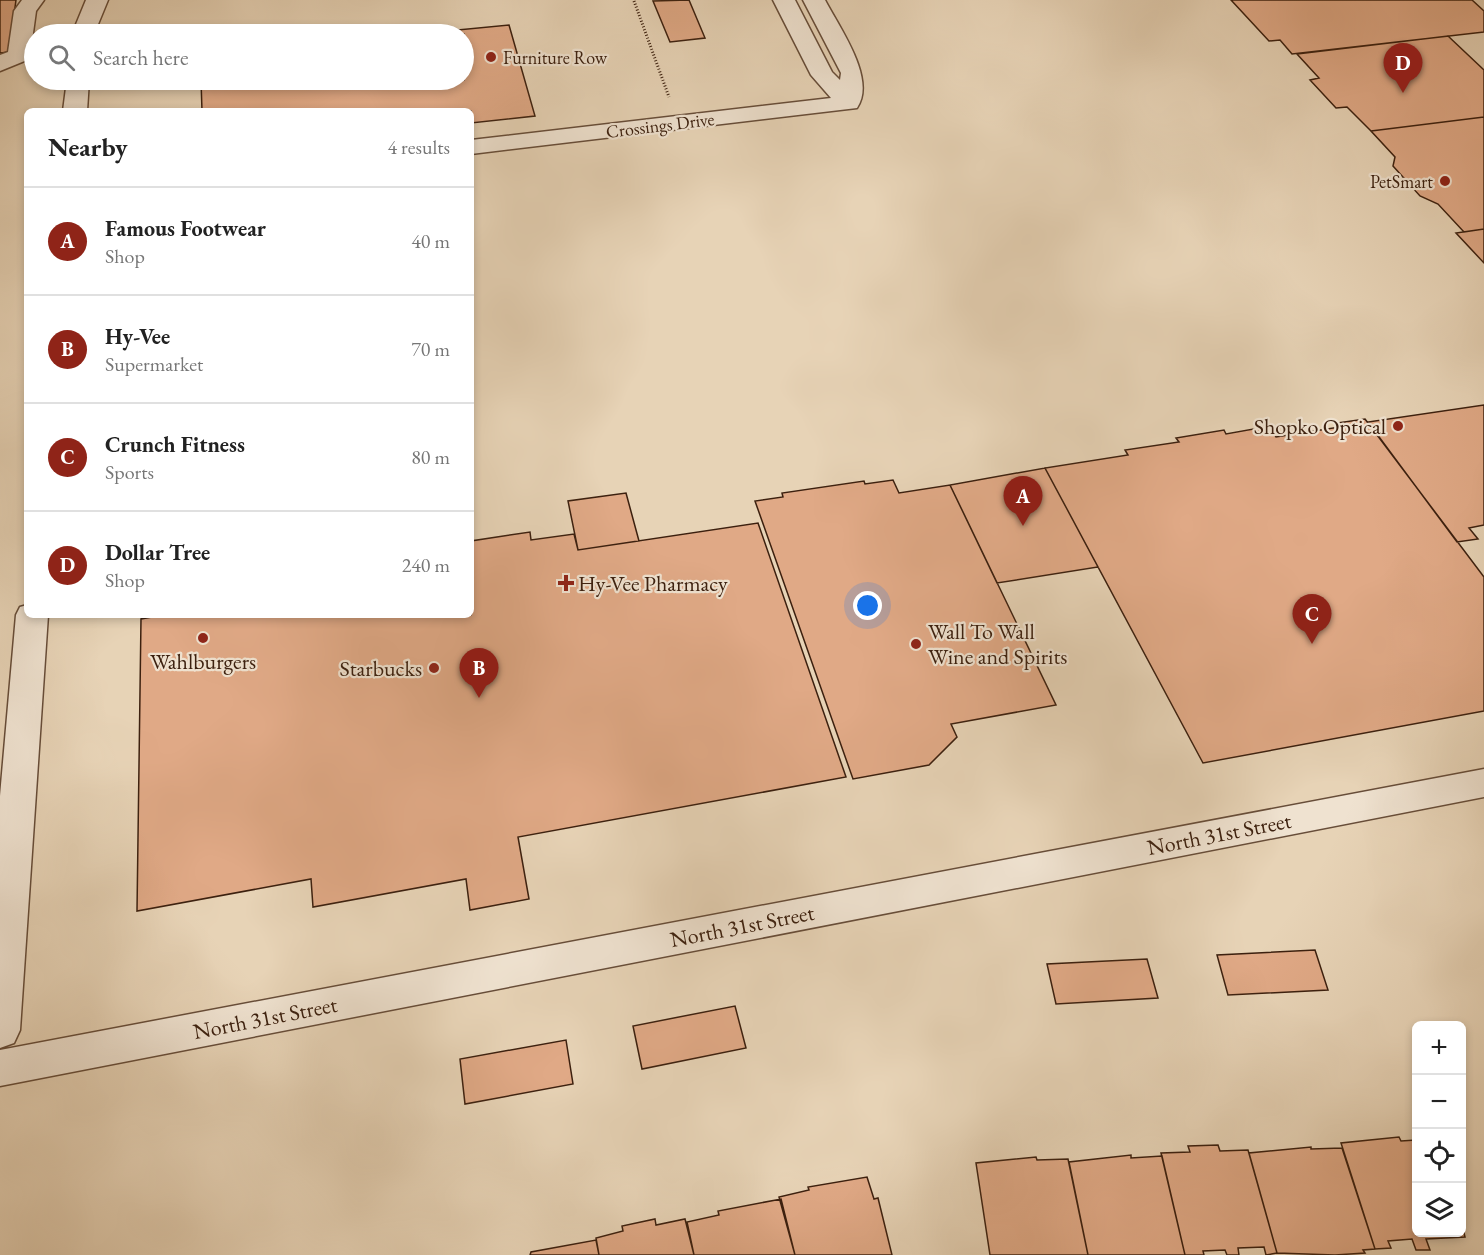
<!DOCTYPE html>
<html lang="en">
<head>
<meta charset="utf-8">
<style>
	:root { --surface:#fff; --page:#f6f6f6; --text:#222; --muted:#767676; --line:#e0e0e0; --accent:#8f2418 }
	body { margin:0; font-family:"EB Garamond",serif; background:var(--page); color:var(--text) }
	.controls { position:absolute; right:18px; bottom:18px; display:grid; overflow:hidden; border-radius:9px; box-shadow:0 3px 9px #0003 }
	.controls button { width:54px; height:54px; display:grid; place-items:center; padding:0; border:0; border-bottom:2px solid var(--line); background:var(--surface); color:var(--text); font:30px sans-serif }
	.you { position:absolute; left:868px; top:606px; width:21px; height:21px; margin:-15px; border:4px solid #fff; border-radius:50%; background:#1a73e8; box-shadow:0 0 0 9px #1a73e833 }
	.badge { display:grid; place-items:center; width:39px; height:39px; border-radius:50%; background:var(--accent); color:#fff; font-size:20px; font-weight:700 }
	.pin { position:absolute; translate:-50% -50px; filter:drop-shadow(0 2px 3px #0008) }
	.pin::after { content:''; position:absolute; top:32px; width:21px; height:18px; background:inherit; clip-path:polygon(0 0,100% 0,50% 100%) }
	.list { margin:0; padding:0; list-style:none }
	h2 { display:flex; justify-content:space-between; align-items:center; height:78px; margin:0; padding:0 24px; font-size:26px }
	h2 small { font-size:20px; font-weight:400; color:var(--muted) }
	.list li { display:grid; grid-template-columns:39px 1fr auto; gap:18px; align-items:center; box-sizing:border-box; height:108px; padding:0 24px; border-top:2px solid var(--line) }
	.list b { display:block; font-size:22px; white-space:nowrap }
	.list p { margin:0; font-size:20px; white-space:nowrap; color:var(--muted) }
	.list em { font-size:20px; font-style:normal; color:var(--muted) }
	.icon { flex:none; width:33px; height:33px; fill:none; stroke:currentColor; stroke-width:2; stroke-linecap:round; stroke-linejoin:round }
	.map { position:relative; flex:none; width:1484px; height:1255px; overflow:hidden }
	.search { position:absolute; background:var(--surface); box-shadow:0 3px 9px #0003; left:24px; top:24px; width:450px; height:66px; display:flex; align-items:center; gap:15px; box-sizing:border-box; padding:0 21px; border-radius:33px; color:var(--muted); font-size:22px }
	.panel { position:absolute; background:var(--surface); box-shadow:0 3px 9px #0003; left:24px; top:108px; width:450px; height:510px; border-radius:9px }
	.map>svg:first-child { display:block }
	.building { fill:#e0a986; stroke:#3c200f; stroke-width:1.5 }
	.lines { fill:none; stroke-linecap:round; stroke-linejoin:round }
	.minor-casing { stroke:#674d39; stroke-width:3 }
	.path { stroke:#3c200f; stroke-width:3; stroke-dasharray:1 2; stroke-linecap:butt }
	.minor { fill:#efe2d0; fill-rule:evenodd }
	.poi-dot { fill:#8f2418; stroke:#efe2d0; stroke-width:2 }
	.labels { text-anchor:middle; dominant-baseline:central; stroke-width:4.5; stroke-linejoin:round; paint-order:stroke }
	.far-poi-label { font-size:18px; fill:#3c200f; stroke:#efe2d0; text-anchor:start }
	.far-street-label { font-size:18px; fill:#3c200f; stroke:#efe2d0 }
	.poi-label { font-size:22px; fill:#3c200f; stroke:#efe2d0; text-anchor:end }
	.street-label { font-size:22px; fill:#3c200f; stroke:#efe2d0 }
</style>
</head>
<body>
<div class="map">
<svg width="1484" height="1255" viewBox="0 0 1484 1255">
	<rect width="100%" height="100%" fill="#e7d3b6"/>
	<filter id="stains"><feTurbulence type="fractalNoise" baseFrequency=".00333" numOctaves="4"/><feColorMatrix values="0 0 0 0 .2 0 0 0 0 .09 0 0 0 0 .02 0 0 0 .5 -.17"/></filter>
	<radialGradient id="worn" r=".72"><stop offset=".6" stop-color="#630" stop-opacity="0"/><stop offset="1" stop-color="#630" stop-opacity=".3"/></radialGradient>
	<!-- building -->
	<path class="building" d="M0,0H16L9,52L0,53Z
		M689,0L705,38L670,42L653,1Z
		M1231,0H1472L1484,11V32L1292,54L1280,40L1269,41Z
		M509,25L535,116L471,123V111H202L201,80H464V34H416Z
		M1448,36L1484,70V117L1371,131L1347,107L1336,108L1310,80L1319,78L1297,54Z
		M1484,117V229L1464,232L1438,204L1420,196L1393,166L1395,157L1371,131Z
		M1484,229V263L1456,233Z
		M1484,405V525L1469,528L1478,539L1457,542L1368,422Z
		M1365,419L1484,577V711L1203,763L1045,468L1128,455L1125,450L1179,442L1176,438L1224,430L1226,434L1259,428L1261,432L1272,431L1276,437L1340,427L1337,423Z
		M1045,468L1098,567L997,583L950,485Z
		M893,480L899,493L950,485L1056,705L951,724L957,737L929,765L853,779L755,501L783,497L782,493L864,481L865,484Z
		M626,493L639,541L578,550L568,501Z
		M758,523L846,777L518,837L529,899L470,910L466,879L313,907L311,879L137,911L141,619L163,615H471V541L530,532L531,540L574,534L578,550Z
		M1315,950L1328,990L1228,995L1217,955Z
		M1147,959L1158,998L1056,1004L1047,964Z
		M735,1006L746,1048L642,1069L633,1026Z
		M566,1040L573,1084L465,1104L460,1059Z
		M1399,1137L1401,1141L1416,1140V1232H1462V1225L1465,1237L1426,1239L1430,1250H1416L1412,1239L1388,1241L1391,1248L1375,1249L1341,1143Z
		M1218,1145L1220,1151L1248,1150L1277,1253L1266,1255L1264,1247L1238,1248L1239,1255H1227L1225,1250L1203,1251L1204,1255H1185L1161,1153L1190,1152L1188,1146Z
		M1311,1147V1149L1342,1148L1375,1249L1363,1250L1365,1253L1335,1255L1277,1253L1249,1153Z
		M1131,1155V1158L1162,1156L1185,1255H1088L1069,1162Z
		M1036,1157L1037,1160L1068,1159L1088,1255H990L976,1163Z
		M867,1177L874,1199L878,1198L892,1255H795L779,1197L809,1190L808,1187Z
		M781,1199L795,1255H694L687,1222L719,1215L718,1211Z
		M655,1219L656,1225L685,1219L694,1255H599L596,1238L623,1231L622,1226Z
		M596,1240L599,1255H530L531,1252Z"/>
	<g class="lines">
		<!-- minor casing -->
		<g class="minor-casing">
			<path id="minor" d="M22,0H44L36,11L30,55L27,60L0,71V55L8,52L14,11Z
				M86,0H108L94,34H72Z
				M773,0H795L832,72L840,80L841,73L803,0H825C839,27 877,79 857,108L471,154V140L831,98L811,75Z
				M67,80H89L87,111H63Z
				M27,605V615H48L20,1030L14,1043L0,1048V796L16,615L20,607Z
				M1484,769V797L0,1086V1050Z"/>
		</g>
		<!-- path -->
		<path class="path" d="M634,1L669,97"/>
		<!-- minor -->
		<use href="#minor" class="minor"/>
	</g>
	<!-- markers -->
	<g class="poi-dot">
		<circle cx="491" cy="57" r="6"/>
		<circle cx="1445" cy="181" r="6"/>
		<circle cx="1398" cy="426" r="6"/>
		<path d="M563 574h6v6h6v6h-6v6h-6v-6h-6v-6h6z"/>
		<circle cx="203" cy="638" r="6"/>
		<circle cx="916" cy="644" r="6"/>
		<circle cx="434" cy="668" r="6"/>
	</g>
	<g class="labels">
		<!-- far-poi labels -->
		<g class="far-poi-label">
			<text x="503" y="57">Furniture Row</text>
			<text x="1433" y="181" text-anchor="end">PetSmart</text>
		</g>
		<!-- far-street labels -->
		<g class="far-street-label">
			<text transform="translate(660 125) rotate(-7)">Crossings Drive</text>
		</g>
		<!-- poi labels -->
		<g class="poi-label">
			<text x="1386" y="426">Shopko Optical</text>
			<text x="578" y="583" text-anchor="start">Hy-Vee Pharmacy</text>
			<text x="928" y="631" text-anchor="start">Wall To Wall<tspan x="928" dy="25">Wine and Spirits</tspan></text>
			<text x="203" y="661" text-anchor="middle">Wahlburgers</text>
			<text x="422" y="668">Starbucks</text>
		</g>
		<!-- street labels -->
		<g class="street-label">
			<text transform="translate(1219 834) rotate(-11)">North 31st Street</text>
			<text transform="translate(742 926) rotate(-11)">North 31st Street</text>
			<text transform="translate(265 1018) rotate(-11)">North 31st Street</text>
		</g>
	</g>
	<rect width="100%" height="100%" filter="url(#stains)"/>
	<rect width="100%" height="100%" fill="url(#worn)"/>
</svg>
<div class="controls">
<button>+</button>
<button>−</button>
<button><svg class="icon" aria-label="locate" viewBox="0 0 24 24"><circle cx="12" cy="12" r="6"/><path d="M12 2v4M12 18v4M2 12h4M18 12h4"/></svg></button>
<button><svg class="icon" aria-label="layers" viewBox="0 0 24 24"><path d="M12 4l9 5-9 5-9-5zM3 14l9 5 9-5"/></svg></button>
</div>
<div class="you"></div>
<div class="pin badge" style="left:1023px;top:526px">A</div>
<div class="pin badge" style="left:479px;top:698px">B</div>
<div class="pin badge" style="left:1312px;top:644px">C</div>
<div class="pin badge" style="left:1403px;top:93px">D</div>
<div class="search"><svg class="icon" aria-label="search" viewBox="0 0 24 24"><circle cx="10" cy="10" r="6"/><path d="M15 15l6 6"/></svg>Search here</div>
<section class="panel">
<h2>Nearby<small>4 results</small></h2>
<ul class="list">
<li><span class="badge">A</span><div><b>Famous Footwear</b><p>Shop</p></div><em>40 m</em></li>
<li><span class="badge">B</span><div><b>Hy-Vee</b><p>Supermarket</p></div><em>70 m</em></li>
<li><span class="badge">C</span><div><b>Crunch Fitness</b><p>Sports</p></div><em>80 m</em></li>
<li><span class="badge">D</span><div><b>Dollar Tree</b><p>Shop</p></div><em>240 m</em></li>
</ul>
</section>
</div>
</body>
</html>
